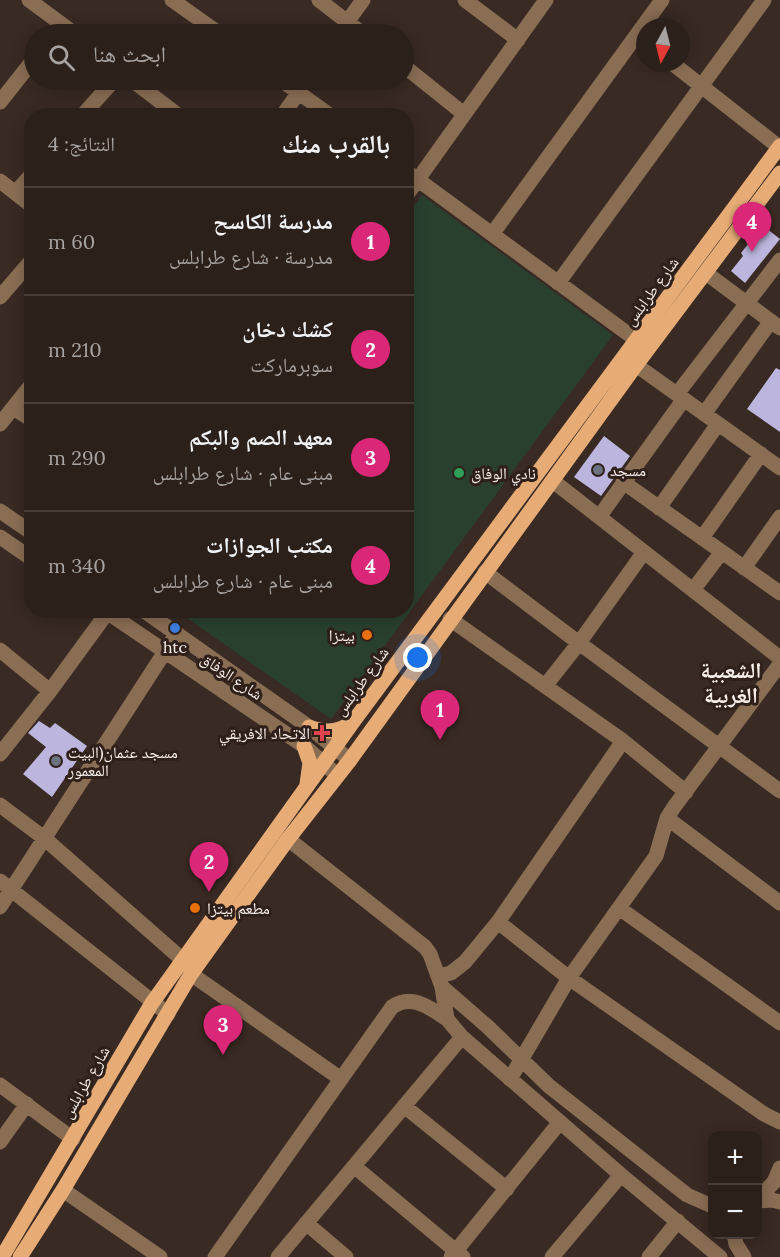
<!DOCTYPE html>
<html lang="ar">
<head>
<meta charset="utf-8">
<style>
	:root { --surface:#2b201a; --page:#372d27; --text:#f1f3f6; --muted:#a6a3a2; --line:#473e39; --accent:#db2777 }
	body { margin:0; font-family:Lora,"Noto Naskh Arabic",serif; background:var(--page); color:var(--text); direction:rtl }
	.controls { position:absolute; right:18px; bottom:18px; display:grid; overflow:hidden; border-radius:12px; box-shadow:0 3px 15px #0003 }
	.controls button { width:54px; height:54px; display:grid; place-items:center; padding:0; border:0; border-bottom:2px solid var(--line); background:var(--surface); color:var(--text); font:30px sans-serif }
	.compass { position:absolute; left:636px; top:18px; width:54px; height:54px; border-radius:50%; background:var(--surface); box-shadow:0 3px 15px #0003; rotate:187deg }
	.you { position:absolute; left:418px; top:658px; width:21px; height:21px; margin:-15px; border:4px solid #fff; border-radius:50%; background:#1a73e8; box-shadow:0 0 0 9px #1a73e833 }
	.badge { display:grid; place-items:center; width:39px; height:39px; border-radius:50%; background:var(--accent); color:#fff; font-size:20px; font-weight:700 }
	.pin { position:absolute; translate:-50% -50px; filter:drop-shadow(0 2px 3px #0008) }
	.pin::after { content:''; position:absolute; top:32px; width:21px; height:18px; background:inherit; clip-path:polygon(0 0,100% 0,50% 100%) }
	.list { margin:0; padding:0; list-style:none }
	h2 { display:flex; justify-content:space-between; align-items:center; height:78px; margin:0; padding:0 24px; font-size:26px }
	h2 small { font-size:20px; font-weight:400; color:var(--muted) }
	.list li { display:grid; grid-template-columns:39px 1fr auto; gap:18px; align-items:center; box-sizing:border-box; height:108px; padding:0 24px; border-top:2px solid var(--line) }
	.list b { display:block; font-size:22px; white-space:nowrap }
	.list p { margin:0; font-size:20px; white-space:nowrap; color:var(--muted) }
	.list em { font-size:20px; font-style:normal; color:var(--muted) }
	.icon { flex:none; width:33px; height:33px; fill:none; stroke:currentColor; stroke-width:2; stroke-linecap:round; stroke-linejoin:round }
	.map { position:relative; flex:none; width:780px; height:1257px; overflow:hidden; direction:ltr }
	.search { position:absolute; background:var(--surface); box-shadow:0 3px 15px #0003; left:24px; top:24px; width:390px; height:66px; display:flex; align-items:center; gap:15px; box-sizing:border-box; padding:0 21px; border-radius:33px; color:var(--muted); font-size:22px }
	.panel { position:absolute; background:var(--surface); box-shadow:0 3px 15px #0003; left:24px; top:108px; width:390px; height:510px; border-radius:24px; direction:rtl }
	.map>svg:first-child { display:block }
	.green { fill:#2a402f }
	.building { fill:#bcb6de }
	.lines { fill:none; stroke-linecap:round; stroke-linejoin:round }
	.minor { stroke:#8a6e54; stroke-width:15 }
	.major { stroke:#e7ac76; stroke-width:15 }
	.worship-dot { fill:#6b7280; stroke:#2f211a; stroke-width:2 }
	.leisure-dot { fill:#2e9e5b; stroke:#2f211a; stroke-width:2 }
	.shop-dot { fill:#3f7fe0; stroke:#2f211a; stroke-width:2 }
	.food-dot { fill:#e8710a; stroke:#2f211a; stroke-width:2 }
	.health-dot { fill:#e0444e; stroke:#2f211a; stroke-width:2 }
	.labels { text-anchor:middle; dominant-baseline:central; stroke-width:6; stroke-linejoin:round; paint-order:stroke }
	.street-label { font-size:16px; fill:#faf0ec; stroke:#2f211a }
	.poi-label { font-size:16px; fill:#faf0ec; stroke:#2f211a; text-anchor:start }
	.district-label { font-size:22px; font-weight:bold; fill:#faf0ec; stroke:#2f211a }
</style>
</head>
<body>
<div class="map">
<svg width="780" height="1257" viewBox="0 0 780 1257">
	<rect width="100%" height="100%" fill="#392a23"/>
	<!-- green -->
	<path class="green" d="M422,195L613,335L331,719L177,611L406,610V216Z"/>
	<!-- building -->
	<path class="building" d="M766,228L780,239L745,283L731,271L743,256L741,253L752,239L755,241Z
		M776,368L780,370V432L747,409Z
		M604,436L630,456L601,496L574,477Z
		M39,721L50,728L55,723L87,746L52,797L23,774L46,747L28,733Z"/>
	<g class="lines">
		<!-- minor -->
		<path class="minor" d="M29,0L75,34
			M172,0L220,34
			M319,0L363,34
			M465,0L518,40
			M347,22L363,0
			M672,63L779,147
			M404,66L464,114
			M132,80L179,116
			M281,80L331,116
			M0,102L34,59
			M82,116L114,80
			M282,116L299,92
			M406,171L646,347
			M0,181L32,206
			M16,192L32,174
			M406,196L546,0
			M493,233L662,0
			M706,273L780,328
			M558,283L764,0
			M0,297L32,260
			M636,365L780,468
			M677,394L780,260
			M13,408L32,420
			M704,414L771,321
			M0,424L32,384
			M553,481L780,658
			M623,482L780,593
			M659,508L718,424
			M0,511L32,533
			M599,517L684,399
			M0,537L32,559
			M702,538L761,454
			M744,568L780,517
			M485,572L579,643L780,791
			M693,590L721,553
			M104,610L304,746L337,775
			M143,610L309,727L350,760
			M450,619L623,741L686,792
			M0,650L50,691
			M545,686L579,643L644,552
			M0,754L50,691L107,613
			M0,805L44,838L184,961
			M667,818L780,903
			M288,839L425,947L430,954L442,987L447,1019L462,1037L621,1175L720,1257
			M0,881L168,1014
			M0,907L177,633
			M619,908L780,1023
			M498,922L569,978L764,1114L780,1122
			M191,974L341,1079
			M438,976L451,973L465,962L498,922L623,741
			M442,987L488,1027L549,1086L687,1195L712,1206
			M510,1079L569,978L656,856L667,818L674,807L780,664
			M0,1085L73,1139
			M404,1106L507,1189
			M0,1142L27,1104
			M355,1167L463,1257
			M63,1190L160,1257
			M758,1199L774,1182L780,1168
			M758,1201L772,1200L780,1202
			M306,1223L346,1257
			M734,1234L736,1244L744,1257
			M215,1257L392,1007C412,993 430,1008 447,1019
			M278,1257L462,1037
			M451,1257L560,1122
			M552,1257L621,1175
			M649,1257L678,1221"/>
		<!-- major -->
		<path class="major" d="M309,727C324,733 338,733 351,723
			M304,746L310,763L307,784
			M2,1257L152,1003L353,722L780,146
			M20,1257L63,1190L191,974L288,839L350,760L636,365L780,173"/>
	</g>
	<!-- markers -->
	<g class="worship-dot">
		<circle cx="598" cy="470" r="6"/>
		<circle cx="56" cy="761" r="6"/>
	</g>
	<circle class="leisure-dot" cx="459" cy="473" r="6"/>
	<circle class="shop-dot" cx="175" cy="628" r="6"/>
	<g class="food-dot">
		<circle cx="367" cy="635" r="6"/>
		<circle cx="195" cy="908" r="6"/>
	</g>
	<path class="health-dot" d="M319 724h6v6h6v6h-6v6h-6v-6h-6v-6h6z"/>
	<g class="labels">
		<!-- street labels -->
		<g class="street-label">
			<text transform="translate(651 291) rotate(-54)">شارع طرابلس</text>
			<text transform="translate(232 676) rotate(34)">شارع الوفاق</text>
			<text transform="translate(361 681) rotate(-54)">شارع طرابلس</text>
			<text transform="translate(85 1082) rotate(-60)">شارع طرابلس</text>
		</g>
		<!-- poi labels -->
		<g class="poi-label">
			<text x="610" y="470">مسجد</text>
			<text x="471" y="473">نادي الوفاق</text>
			<text x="355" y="635" text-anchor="end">بيتزا</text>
			<text x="175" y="647" text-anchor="middle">htc</text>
			<text x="310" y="733" text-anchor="end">الاتحاد الافريقي</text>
			<text x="68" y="752">مسجد عثمان(البيت<tspan x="68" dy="18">المعمور</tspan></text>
			<text x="207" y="908">مطعم بيتزا</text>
		</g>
		<!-- district labels -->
		<g class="district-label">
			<text x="731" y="670">الشعبية<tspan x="731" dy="25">الغربية</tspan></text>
		</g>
	</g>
</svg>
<div class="controls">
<button>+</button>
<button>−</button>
</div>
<svg class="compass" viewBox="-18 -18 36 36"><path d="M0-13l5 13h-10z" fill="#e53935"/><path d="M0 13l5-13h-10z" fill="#a6a3a2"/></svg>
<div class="you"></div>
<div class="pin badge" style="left:440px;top:740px">1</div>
<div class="pin badge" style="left:209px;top:892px">2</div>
<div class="pin badge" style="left:223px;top:1055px">3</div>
<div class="pin badge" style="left:752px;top:252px">4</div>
<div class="search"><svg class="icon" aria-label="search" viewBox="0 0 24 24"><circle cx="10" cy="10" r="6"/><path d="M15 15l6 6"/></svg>ابحث هنا</div>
<section class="panel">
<h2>بالقرب منك<small>النتائج: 4</small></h2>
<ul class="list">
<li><span class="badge">1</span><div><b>مدرسة الكاسح</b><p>مدرسة · شارع طرابلس</p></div><em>60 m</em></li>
<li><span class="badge">2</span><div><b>كشك دخان</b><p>سوبرماركت</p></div><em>210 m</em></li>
<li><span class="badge">3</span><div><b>معهد الصم والبكم</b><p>مبنى عام · شارع طرابلس</p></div><em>290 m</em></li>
<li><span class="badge">4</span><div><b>مكتب الجوازات</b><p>مبنى عام · شارع طرابلس</p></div><em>340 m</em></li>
</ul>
</section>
</div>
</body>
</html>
